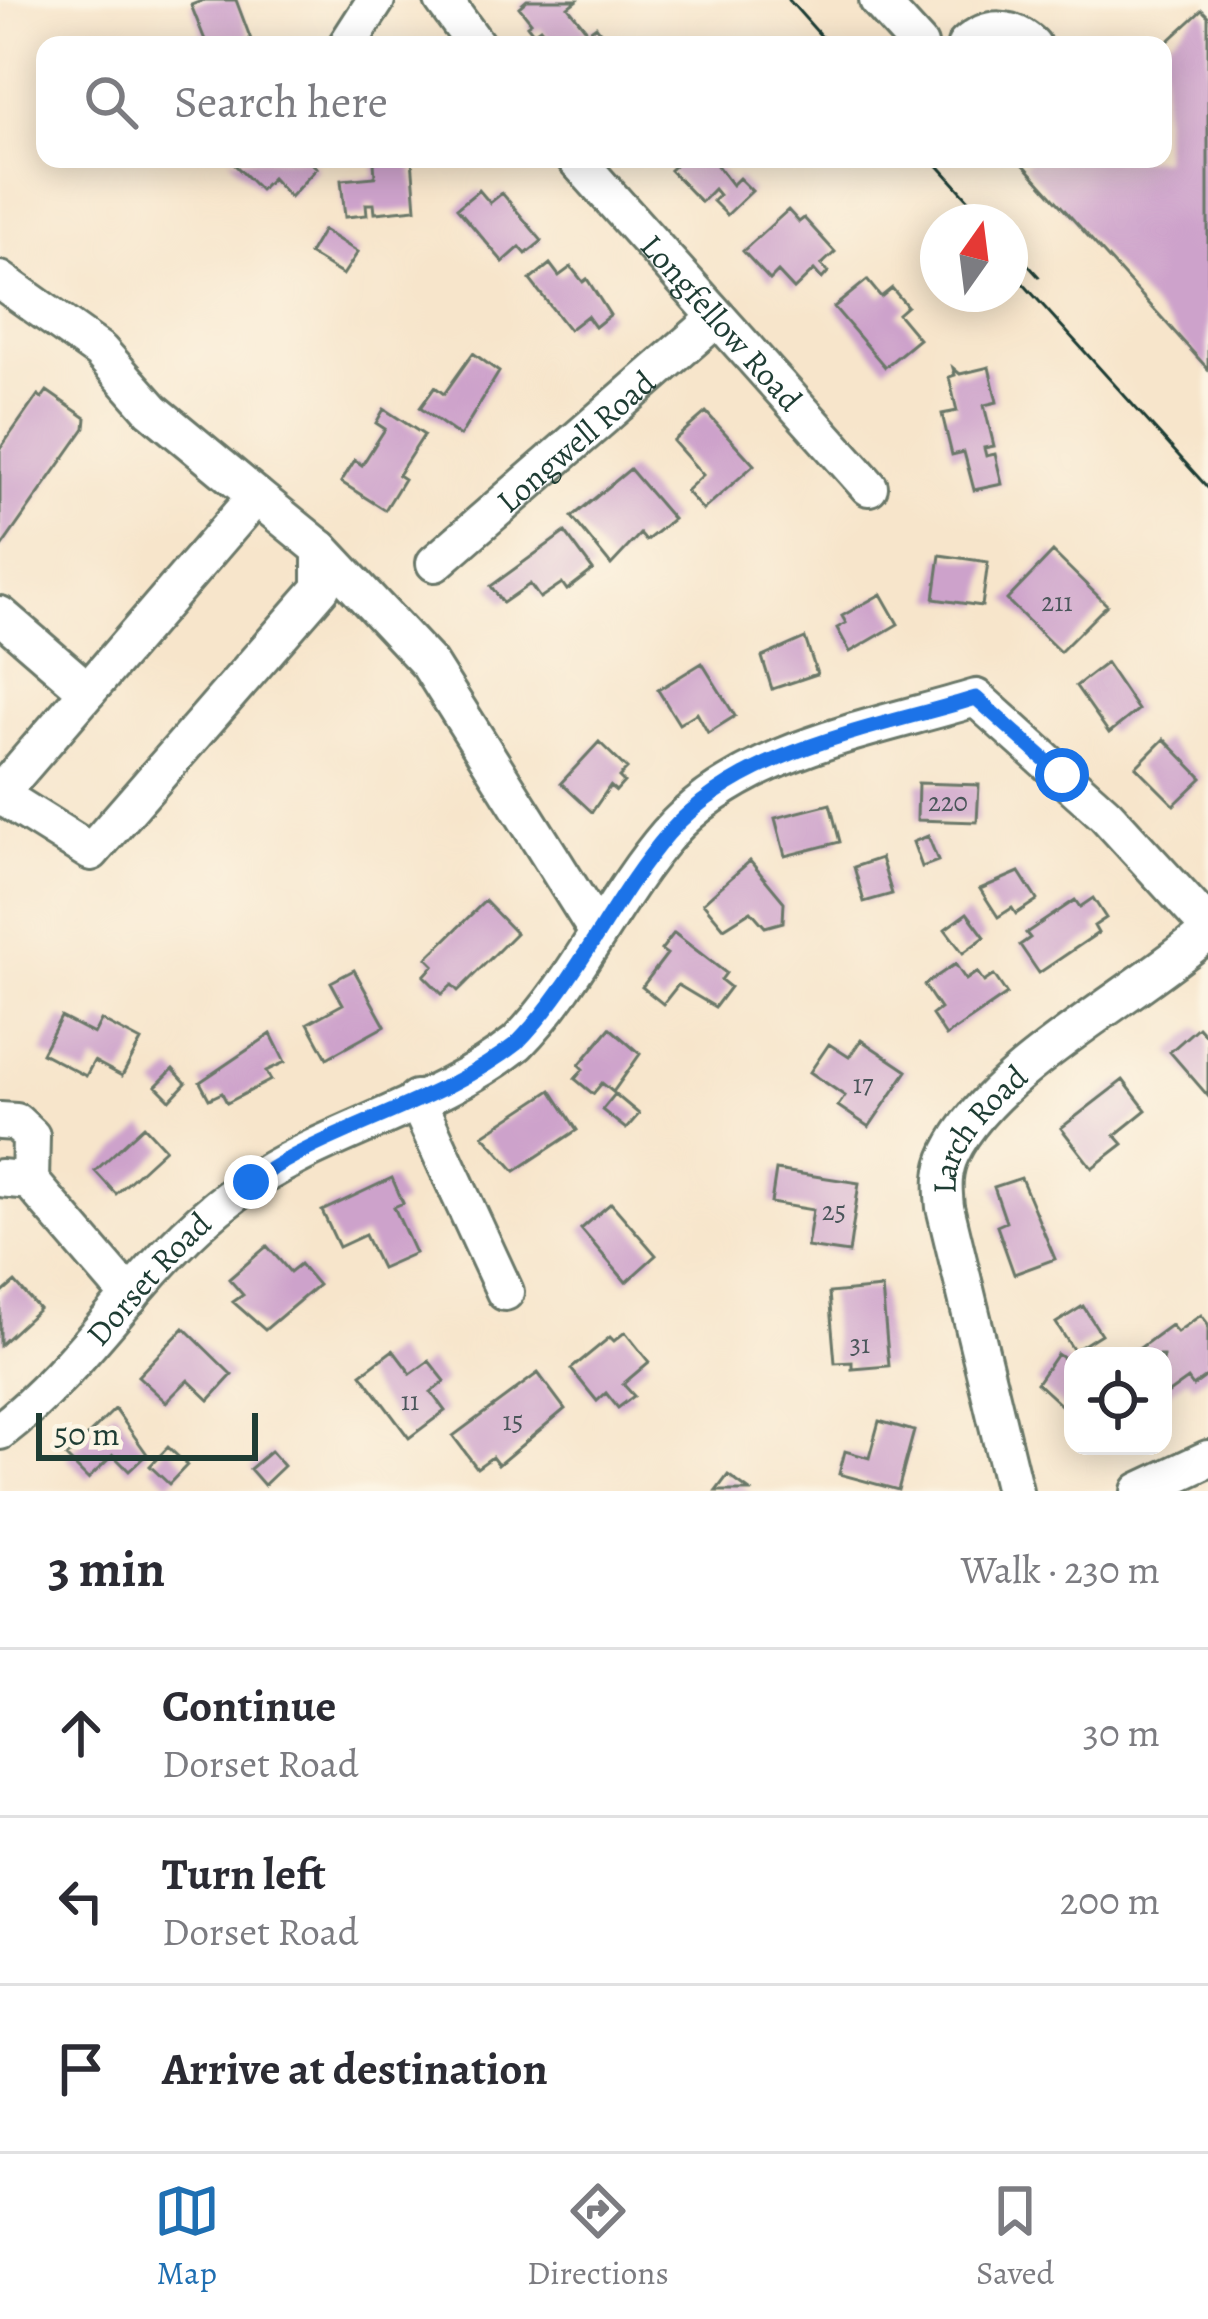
<!DOCTYPE html>
<html lang="en">
<head>
<meta charset="utf-8">
<style>
	:root { --surface:#fff; --page:#f2f2f3; --text:#2b2b33; --muted:#7c7c81; --line:#e1e1e2; --accent:#1f6fb2 }
	body { margin:0; font-family:Alegreya,serif; background:var(--page); color:var(--text) }
	.controls { position:absolute; right:36px; bottom:36px; display:grid; overflow:hidden; border-radius:24px; box-shadow:0 6px 30px #0003 }
	.controls button { width:108px; height:108px; display:grid; place-items:center; padding:0; border:0; border-bottom:3px solid var(--line); background:var(--surface); color:var(--text); font:60px sans-serif }
	.compass { position:absolute; left:920px; top:204px; width:108px; height:108px; border-radius:50%; background:var(--surface); box-shadow:0 6px 30px #0003; rotate:14deg }
	.scale { position:absolute; left:36px; bottom:30px; width:222px; box-sizing:border-box; padding-left:12px; border:6px solid #1f3d34; border-top:0; font-size:33px; line-height:42px; white-space:nowrap; color:#1f3d34; -webkit-text-stroke:9px #fcf5e5; paint-order:stroke }
	.stop { position:absolute; width:36px; height:36px; margin:-27px; border:9px solid #1a73e8; border-radius:50%; background:#fff }
	.stop.end { background:#1a73e8; border-color:#fff; box-shadow:0 3px 12px #0008 }
	.list { margin:0; padding:0; list-style:none }
	h2 { display:flex; justify-content:space-between; align-items:center; height:156px; margin:0; padding:0 48px; font-size:51px }
	h2 small { font-size:39px; font-weight:400; color:var(--muted) }
	.list li { display:grid; grid-template-columns:78px 1fr auto; gap:36px; align-items:center; box-sizing:border-box; height:168px; padding:0 48px; border-top:3px solid var(--line) }
	.list b { display:block; font-size:45px; white-space:nowrap }
	.list p { margin:0; font-size:39px; white-space:nowrap; color:var(--muted) }
	.list em { font-size:39px; font-style:normal; color:var(--muted) }
	.icon { flex:none; width:66px; height:66px; fill:none; stroke:currentColor; stroke-width:2; stroke-linecap:round; stroke-linejoin:round }
	.map { position:relative; flex:none; width:1208px; height:1491px; overflow:hidden }
	.search { position:absolute; background:var(--surface); box-shadow:0 6px 30px #0003; left:36px; right:36px; top:36px; height:132px; display:flex; align-items:center; gap:30px; box-sizing:border-box; padding:0 42px; border-radius:24px; color:var(--muted); font-size:45px }
	.sheet { height:660px; background:var(--surface) }
	nav { display:flex; justify-content:space-around; align-items:center; box-sizing:border-box; height:168px; border-top:3px solid var(--line); background:var(--surface); font-size:33px; color:var(--muted) }
	nav a { display:grid; justify-items:center; gap:6px }
	nav .on { color:var(--accent) }
	.map>svg:first-child { display:block }
	.building { fill:#cda2cb }
	.lines { fill:none; stroke-linecap:round; stroke-linejoin:round }
	.minor-casing { stroke:#6b7869; stroke-width:42 }
	.minor { stroke:#fff; stroke-width:36 }
	.tram { stroke:#1f3d34; stroke-width:3 }
	.route { stroke:#1a73e8; stroke-width:15 }
	.labels { text-anchor:middle; dominant-baseline:central; stroke-width:12; stroke-linejoin:round; paint-order:stroke }
	.number-label { font-size:27px; fill:#4a565a }
	.street-label { font-size:33px; fill:#1f3d34; stroke:#fcf5e5 }
</style>
</head>
<body>
<div class="map">
<svg width="1208" height="1491" viewBox="0 0 1208 1491">
	<rect width="100%" height="100%" fill="#fcf5e5"/>
	<filter id="ink" filterUnits="userSpaceOnUse"><feTurbulence type="fractalNoise" baseFrequency=".00833" numOctaves="2"/><feDisplacementMap in="SourceGraphic" scale="24" xChannelSelector="R" yChannelSelector="G"/><feConvolveMatrix kernelMatrix="1 2 1 2 8 2 1 2 1" color-interpolation-filters="sRGB"/></filter>
	<filter id="wash" filterUnits="userSpaceOnUse"><feTurbulence type="fractalNoise" baseFrequency=".004" numOctaves="4" result="noise"/><feDisplacementMap in="SourceGraphic" scale="48" xChannelSelector="R" yChannelSelector="G"/><feGaussianBlur stdDeviation="2.7" result="paint"/><feColorMatrix in="noise" values="0 0 0 0 0 0 0 0 0 0 0 0 0 0 0 0 0 1.4 0 .05"/><feComposite in="paint" operator="in"/></filter>
	<g filter="url(#wash)">
		<rect width="100%" height="100%" fill="#f7e5cb"/>
		<g id="blocks">
			<!-- building -->
			<path class="building" d="M204,0H236L253,45H207L191,5Z
				M527,0H577L568,7L588,32L596,26L607,41L554,45L540,28L533,33L527,25L531,22L519,7Z
				M1202,10L1208,16V369L1024,165L1030,159H1163V46Z
				M229,159H307L317,168L290,197L272,178L260,190Z
				M412,159L416,209L375,213L374,204H366L367,215L345,217L341,180L375,177L374,162Z
				M682,159H712L732,185L739,178L752,191L727,215L713,201L719,195L714,189L701,202L670,170Z
				M479,190L490,203L502,193L542,241L526,254L520,247L503,262L457,208Z
				M788,210L799,222L804,218L835,252L821,265L828,272L822,279L814,270L794,289L778,272L770,280L743,251Z
				M323,230L358,252L343,275L309,254Z
				M550,264L559,276L571,267L583,282L587,279L610,315L595,327L587,316L569,330L530,280Z
				M867,280L881,297L892,288L907,306L898,314L919,339L885,367L834,307Z
				M473,353L499,372L460,436L420,408L435,387L444,394Z
				M989,367L997,402L984,405L994,446L984,448L986,456L995,454L1002,484L974,490L964,452L952,455L942,414L957,411L949,377L955,375L953,368L960,374Z
				M47,391L86,418L85,428L0,549V449L38,395L42,398Z
				M384,409L424,435L398,475L404,479L385,510L341,482L355,460L362,465L385,429L376,423Z
				M706,412L754,465L703,510L686,491L703,475L673,441Z
				M630,469L673,519L646,541L640,534L611,565L572,517Z
				M565,532L593,570L567,590L562,583L540,598L530,584L503,603L491,586Z
				M1053,552L1107,605L1060,652L1007,600Z
				M940,555L988,562L982,606L934,599Z
				M881,594L898,624L850,652L837,628L846,623L842,616Z
				M805,638L817,674L772,689L762,657Z
				M702,663L735,716L708,733L697,713L679,724L658,690Z
				M1106,663L1138,710L1109,733L1076,686Z
				M1164,739L1202,778L1174,805L1136,767Z
				M599,742L627,769L619,777L624,782L616,791L610,786L592,812L561,783Z
				M918,783L979,785L977,822L917,820Z
				M830,804L840,842L785,856L775,818Z
				M928,836L938,861L922,867L913,842Z
				M881,858L892,894L864,902L854,867Z
				M750,861L784,902L783,922L765,927L751,911L724,928L703,903Z
				M1019,872L1037,900L1016,914L1012,908L998,917L980,889Z
				M1093,898L1106,918L1094,926L1098,933L1039,973L1020,945L1030,938L1026,933L1075,900L1080,907Z
				M485,901L516,933L458,991L452,985L442,994L424,976L434,965L427,958Z
				M967,913L985,937L963,953L945,929Z
				M674,933L726,973L721,980L730,987L715,1007L678,985L663,1004L642,987L667,954L661,950Z
				M955,964L966,980L977,972L984,982L994,975L1007,994L946,1036L932,1015L940,1009L924,985Z
				M354,970L385,1026L327,1058L308,1023L343,1004L331,982Z
				M61,1017L94,1034L101,1020L141,1041L122,1076L94,1061L86,1076L42,1053Z
				M1198,1027L1208,1038V1096L1170,1052Z
				M610,1028L640,1054L613,1092L602,1083L593,1094L575,1079L583,1069L579,1065Z
				M271,1034L285,1062L266,1071L271,1080L227,1103L222,1093L209,1099L200,1082Z
				M861,1040L907,1071L869,1127L838,1106L845,1096L810,1072L829,1044L849,1057Z
				M173,1069L186,1083L170,1100L156,1086Z
				M1123,1080L1146,1110L1115,1135L1123,1144L1092,1168L1061,1128Z
				M551,1090L577,1130L515,1171L483,1135Z
				M615,1094L639,1114L626,1129L602,1110Z
				M144,1126L165,1149L116,1194L95,1171Z
				M776,1170L859,1183L849,1253L807,1247L813,1210L771,1203Z
				M392,1178L403,1203L394,1207L415,1253L381,1268L365,1235L339,1247L322,1211Z
				M1021,1178L1055,1259L1014,1274L997,1226L1006,1222L994,1187Z
				M611,1203L656,1255L626,1282L581,1229Z
				M267,1246L290,1272L300,1264L318,1285L265,1330L233,1302L243,1295L229,1279Z
				M15,1282L39,1309L0,1345V1295Z
				M882,1288L889,1366L852,1369V1362L835,1363L829,1293Z
				M1083,1306L1101,1334L1074,1351L1056,1323Z
				M1201,1315L1208,1324V1375L1193,1386L1188,1379L1163,1397V1356H1129L1171,1325L1177,1332Z
				M184,1328L232,1375L209,1400L188,1380L166,1402L138,1376Z
				M625,1332L649,1362L623,1384L634,1396L618,1408L606,1393L597,1401L571,1369L610,1337L614,1341Z
				M393,1350L411,1374L429,1361L445,1381L431,1392L445,1411L409,1438L361,1374Z
				M1057,1354L1073,1365V1416L1037,1383Z
				M538,1373L565,1409L498,1465L492,1457L477,1468L453,1436Z
				M115,1409L147,1454L129,1471L113,1455L88,1479L66,1457Z
				M879,1421L914,1431L898,1490L839,1474L845,1451L869,1458Z
				M168,1447L187,1465L169,1484L150,1466Z
				M271,1451L284,1466L264,1485L250,1469Z
				M728,1475L750,1491H716Z"/>
		</g>
	</g>
	<g filter="url(#ink)">
		<use href="#blocks" fill-opacity="0" stroke="#6b7869" stroke-width="3"/>
		<g class="lines">
			<!-- minor casing -->
			<g class="minor-casing">
				<g id="minor">
					<path d="M443,0L476,45"/>
					<path d="M878,0L919,45"/>
					<path d="M347,45L376,0"/>
					<path d="M966,45C988,25 1011,26 1032,45"/>
					<path id="s1" d="M576,159L869,487"/>
					<path d="M0,280L100,351L152,410L256,496L88,691L0,615"/>
					<path d="M321,549L429,664L597,931"/>
					<path id="s2" d="M435,563L717,318"/>
					<path d="M0,793L88,691"/>
					<path d="M0,795L91,852L321,588V549L256,496"/>
					<path d="M416,1099L505,1292"/>
					<path d="M0,1121L16,1122L31,1136L30,1181"/>
					<path d="M0,1178L30,1181L130,1297"/>
					<path id="s3" d="M0,1431C88,1363 144,1261 233,1195C319,1131 433,1110 517,1043C577,982 612,899 668,834C742,749 874,729 976,698L1106,815L1208,926"/>
					<path id="s4" d="M1014,1491L945,1207C943,1188 942,1171 951,1153C991,1070 1137,995 1208,932"/>
					<path d="M1140,1491L1208,1459"/>
				</g>
			</g>
			<!-- minor -->
			<use href="#minor" class="minor"/>
			<!-- tram -->
			<path class="tram" d="M789,0L829,45
				M932,159L989,222
				M1010,245L1039,277
				M1010,269L1208,488"/>
		</g>
	</g>
	<g class="lines" filter="url(#ink)">
		<!-- route -->
		<path class="route" d="M251,1182C333,1125 438,1105 517,1043C577,982 612,899 668,834C742,749 874,729 976,698L1062,775"/>
	</g>
	<g class="labels">
		<!-- number labels -->
		<g class="number-label">
			<text x="1057" y="602">211</text>
			<text x="948" y="802">220</text>
			<text x="863" y="1084">17</text>
			<text x="834" y="1211">25</text>
			<text x="860" y="1344">31</text>
			<text x="410" y="1401">11</text>
			<text x="513" y="1421">15</text>
		</g>
		<!-- street labels -->
		<g class="street-label">
			<text stroke="none"><textPath href="#s1" startOffset="219">Longfellow Road</textPath></text>
			<text stroke="none"><textPath href="#s2" startOffset="186">Longwell Road</textPath></text>
			<text stroke="none"><textPath href="#s4" startOffset="381">Larch Road</textPath></text>
			<text stroke="none"><textPath href="#s3" startOffset="213">Dorset Road</textPath></text>
		</g>
	</g>
</svg>
<div class="controls">
<button><svg class="icon" aria-label="locate" viewBox="0 0 24 24"><circle cx="12" cy="12" r="6"/><path d="M12 2v4M12 18v4M2 12h4M18 12h4"/></svg></button>
</div>
<svg class="compass" viewBox="-18 -18 36 36"><path d="M0-13l5 13h-10z" fill="#e53935"/><path d="M0 13l5-13h-10z" fill="#7c7c81"/></svg>
<div class="scale">50 m</div>
<div class="stop" style="left:1062px;top:775px"></div>
<div class="stop end" style="left:251px;top:1182px"></div>
<div class="search"><svg class="icon" aria-label="search" viewBox="0 0 24 24"><circle cx="10" cy="10" r="6"/><path d="M15 15l6 6"/></svg>Search here</div>
</div>
<section class="sheet">
<h2>3 min<small>Walk · 230 m</small></h2>
<ul class="list">
<li><svg class="icon" aria-label="ahead" viewBox="0 0 24 24"><path d="M12 20V5M6 11l6-6 6 6"/></svg><div><b>Continue</b><p>Dorset Road</p></div><em>30 m</em></li>
<li><svg class="icon" aria-label="left" viewBox="0 0 24 24"><path d="M17 20v-9H6M10 6l-5 5 5 5"/></svg><div><b>Turn left</b><p>Dorset Road</p></div><em>200 m</em></li>
<li><svg class="icon" aria-label="arrive" viewBox="0 0 24 24"><path d="M6 21V4h12l-3 4 3 4H6"/></svg><div><b>Arrive at destination</b></div></li>
</ul>
</section>
<nav>
<a class="on"><svg class="icon" aria-label="map" viewBox="0 0 24 24"><path d="M3 6l6-2 6 2 6-2v14l-6 2-6-2-6 2zM9 4v14M15 6v14"/></svg>Map</a>
<a><svg class="icon" aria-label="directions" viewBox="0 0 24 24"><path d="M12 3l9 9-9 9-9-9zM9 14v-3h6M13 9l2 2-2 2"/></svg>Directions</a>
<a><svg class="icon" aria-label="saved" viewBox="0 0 24 24"><path d="M7 4h10v16l-5-4-5 4z"/></svg>Saved</a>
</nav>
</body>
</html>
